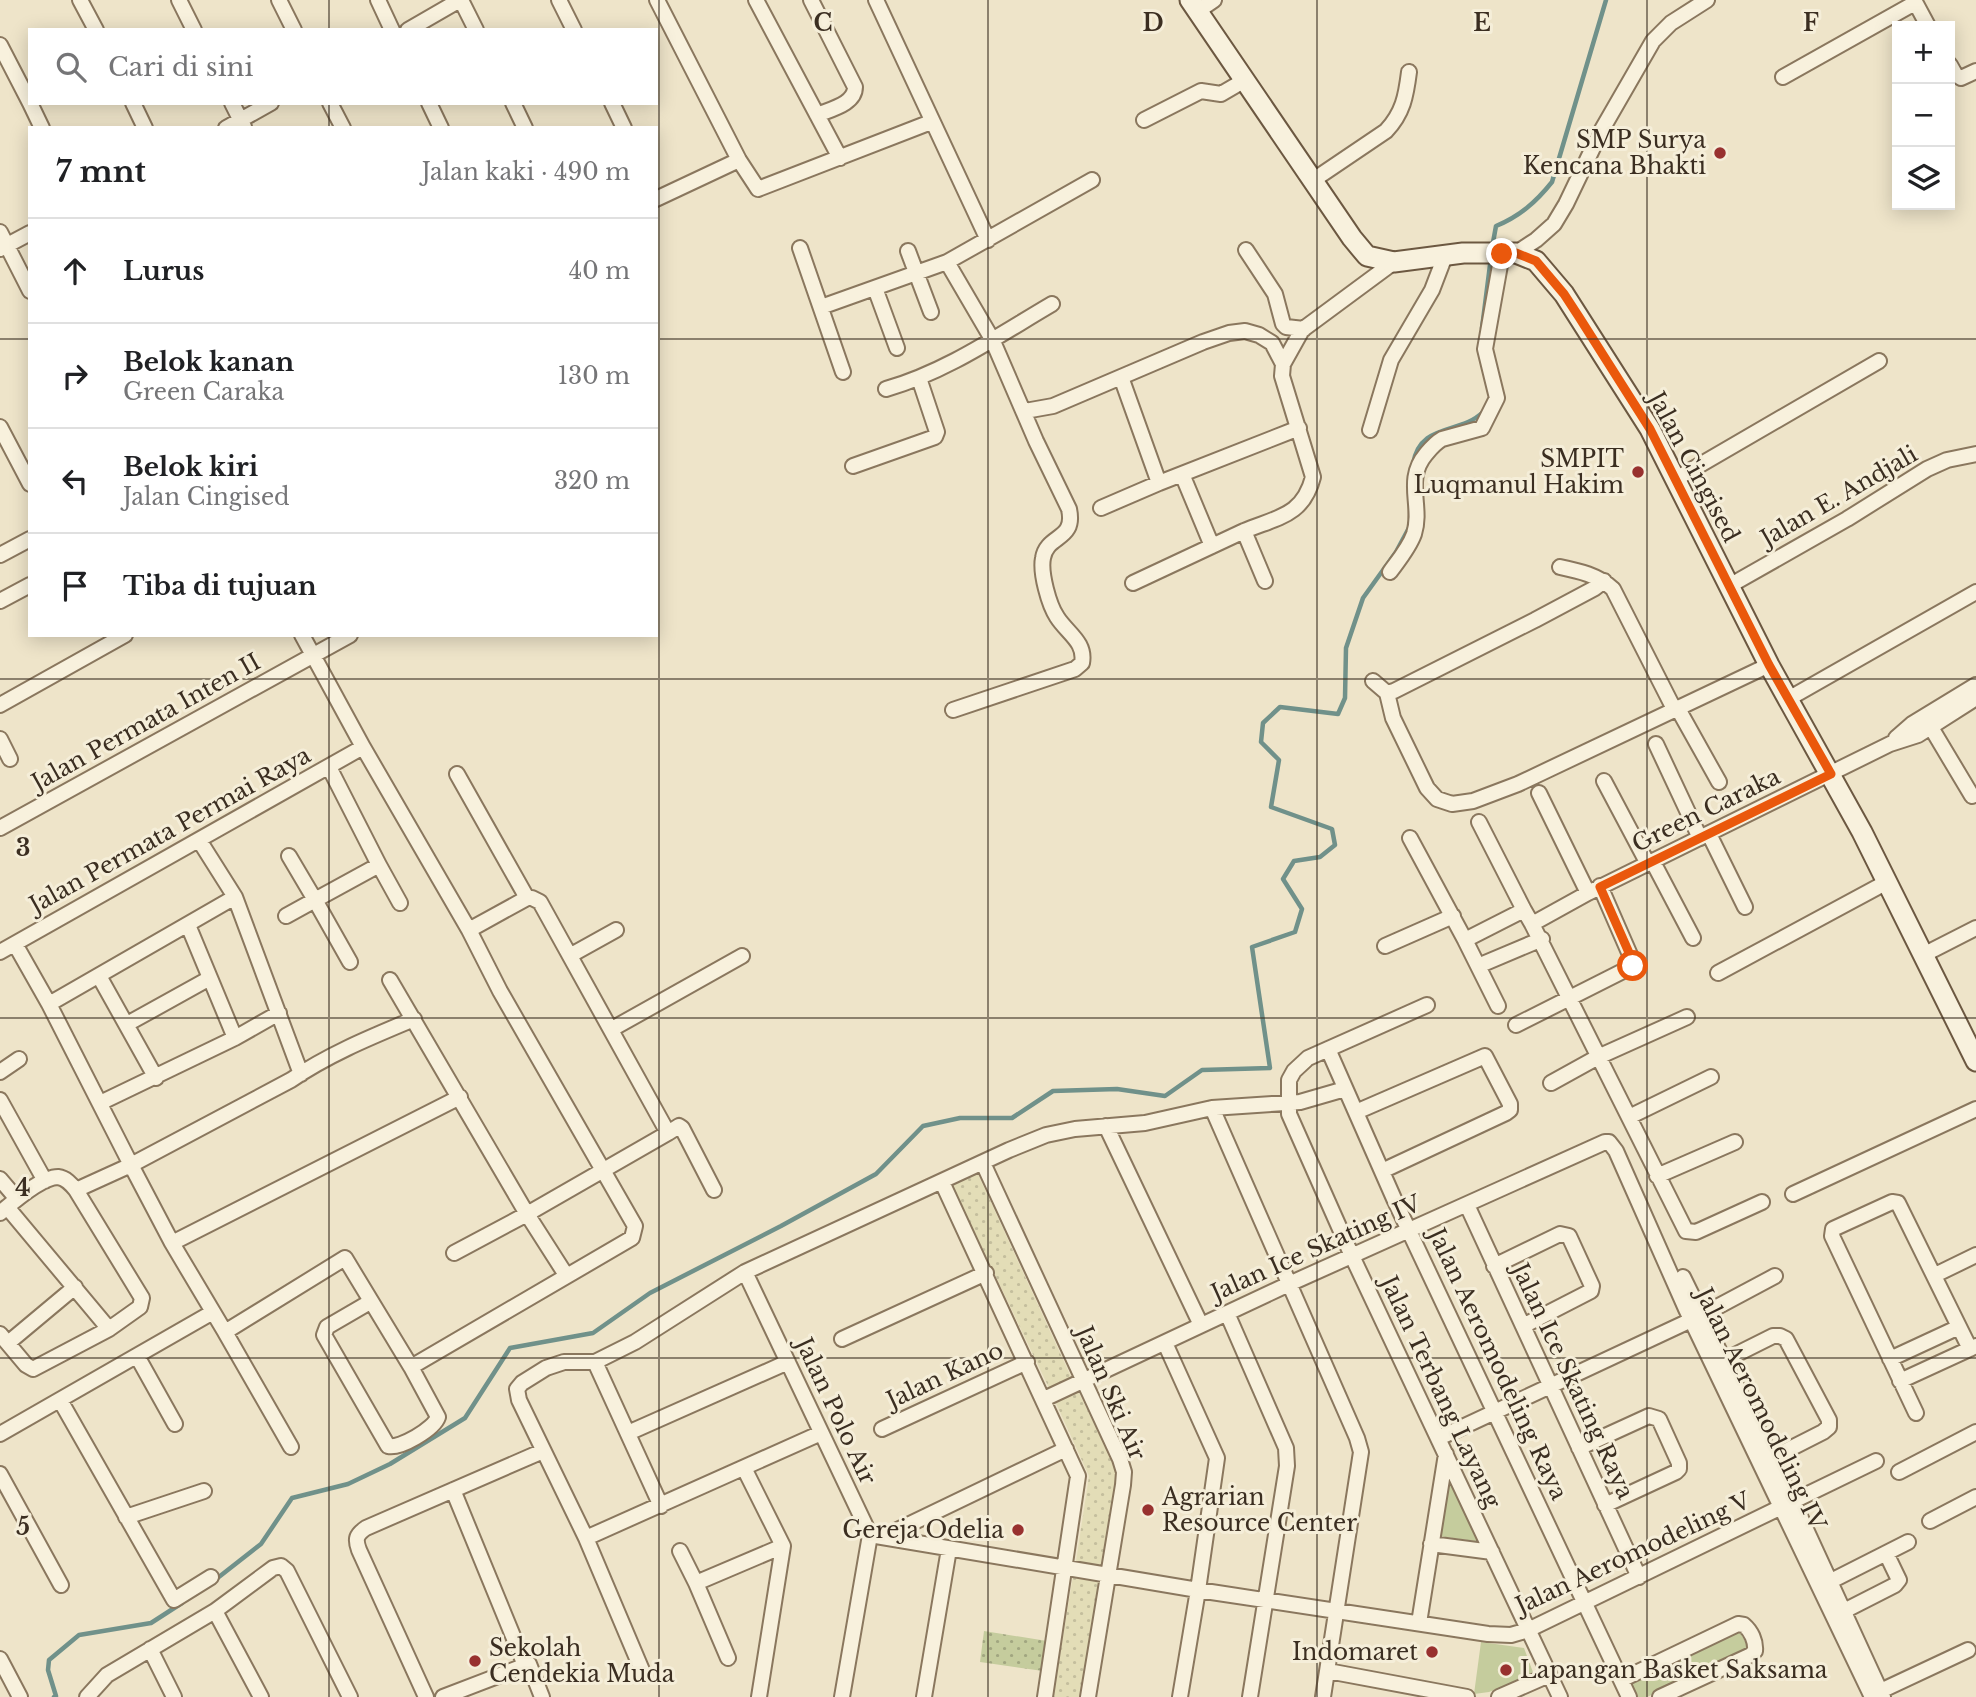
<!DOCTYPE html>
<html lang="id">
<head>
<meta charset="utf-8">
<style>
	:root { --surface:#fff; --page:#f2f2f2; --text:#202124; --muted:#757577; --line:#e0e0e0 }
	body { margin:0; font-family:"Libre Baskerville",serif; background:var(--page); color:var(--text) }
	.controls { position:absolute; right:21px; top:21px; display:grid; overflow:hidden; border-radius:0px; box-shadow:0 4px 18px #0003 }
	.controls button { width:63px; height:63px; display:grid; place-items:center; padding:0; border:0; border-bottom:2px solid var(--line); background:var(--surface); color:var(--text); font:35px sans-serif }
	.stop { position:absolute; width:21px; height:21px; margin:-16px; border:5px solid #ea580c; border-radius:50%; background:#fff }
	.stop.end { background:#ea580c; border-color:#fff; box-shadow:0 2px 7px #0008 }
	.list { margin:0; padding:0; list-style:none }
	h2 { display:flex; justify-content:space-between; align-items:center; height:91px; margin:0; padding:0 28px; font-size:30px }
	h2 small { font-size:23px; font-weight:400; color:var(--muted) }
	.list li { display:grid; grid-template-columns:46px 1fr auto; gap:21px; align-items:center; box-sizing:border-box; height:105px; padding:0 28px; border-top:2px solid var(--line) }
	.list b { display:block; font-size:26px; white-space:nowrap }
	.list p { margin:0; font-size:23px; white-space:nowrap; color:var(--muted) }
	.list em { font-size:23px; font-style:normal; color:var(--muted) }
	.icon { flex:none; width:38px; height:38px; fill:none; stroke:currentColor; stroke-width:2; stroke-linecap:round; stroke-linejoin:round }
	.map { position:relative; flex:none; width:1976px; height:1697px; overflow:hidden }
	.search { position:absolute; background:var(--surface); box-shadow:0 4px 18px #0003; left:28px; top:28px; width:630px; height:77px; display:flex; align-items:center; gap:18px; box-sizing:border-box; padding:0 24px; border-radius:0px; color:var(--muted); font-size:26px }
	.panel { position:absolute; background:var(--surface); box-shadow:0 4px 18px #0003; left:28px; top:126px; width:630px; height:511px; border-radius:0px }
	.map>svg:first-child { display:block }
	.farmland { fill:url(#farmland-dots) }
	.park { fill:#c5cc9d }
	.garden { fill:url(#garden-dots) }
	.lines { fill:none; stroke-linecap:round; stroke-linejoin:round }
	.stream { stroke:#70918a; stroke-width:4.5 }
	.minor-casing { stroke:#8a775e; stroke-width:18 }
	.secondary-casing { stroke:#6c5841; stroke-width:23 }
	.minor { stroke:#f8f1dd; stroke-width:14 }
	.secondary { stroke:#f8f1dd; stroke-width:19 }
	.route { stroke:#ea580c; stroke-width:9 }
	.grid { fill:none; stroke:#3b2e21; stroke-width:2; stroke-opacity:0.55 }
	.poi-dot { fill:#98312f; stroke:#f5eed9; stroke-width:2.5 }
	.labels { text-anchor:middle; dominant-baseline:central; stroke-width:6; stroke-linejoin:round; paint-order:stroke }
	.poi-label { font-size:23px; fill:#3b2e21; stroke:#f5eed9; text-anchor:end }
	.street-label { font-size:23px; fill:#3b2e21; stroke:#f5eed9 }
	.grid-label { font-size:23px; text-anchor:middle; font-weight:bold; fill:#3b2e21; stroke:#f5eed9; stroke-width:6; stroke-linejoin:round; paint-order:stroke }
</style>
</head>
<body>
<div class="map">
<svg width="1976" height="1697" viewBox="0 0 1976 1697">
	<defs>
		<pattern id="farmland-dots" width="8" height="8" patternUnits="userSpaceOnUse" patternTransform="scale(1.75)"><rect width="8" height="8" fill="#e3ddb7"/><path d="M2 2h.1M6 6h.1" fill="none" stroke="#c4be9d" stroke-width="1.8" stroke-linecap="round"/></pattern>
		<pattern id="garden-dots" width="8" height="8" patternUnits="userSpaceOnUse" patternTransform="scale(1.75)"><rect width="8" height="8" fill="#c5cc9d"/><path d="M2 2h.1M6 6h.1" fill="none" stroke="#a1a680" stroke-width="1.8" stroke-linecap="round"/></pattern>
	</defs>
	<rect width="100%" height="100%" fill="#eee4c9"/>
	<!-- farmland -->
	<path class="farmland" d="M977,1172L1072,1379L1050,1390L951,1183Z
		M1078,1391L1118,1473L1104,1565L1076,1561L1089,1476L1055,1401Z
		M1073,1576L1101,1581L1082,1697H1053Z"/>
	<!-- park -->
	<path class="park" d="M1449,1472L1482,1542L1438,1536Z
		M1740,1631L1749,1650L1647,1697H1636L1629,1682Z
		M1481,1642L1524,1648L1534,1675L1489,1692L1474,1694Z"/>
	<!-- garden -->
	<path class="garden" d="M984,1631L1047,1641L1043,1671L980,1662Z"/>
	<g class="lines">
		<!-- stream -->
		<path class="stream" d="M1492,248L1496,226C1520,216 1536,202 1552,182L1606,0
			M1482,328L1491,257
			M1413,464C1420,422 1460,435 1483,412
			M215,1580L261,1544L292,1498L348,1484L390,1464L465,1418L510,1348L593,1333L650,1293L781,1226L876,1174L923,1126L960,1118H1012L1053,1091L1117,1089L1165,1096L1202,1070L1270,1068L1252,947L1295,932L1302,909L1283,879L1294,861L1320,857L1335,845L1332,829L1271,807L1279,760L1261,742L1263,723L1280,707L1338,714L1345,698L1346,648L1363,598L1396,552L1411,524
			M54,1697L56,1696L48,1670L49,1660L79,1635L151,1623L182,1603"/>
		<!-- minor casing -->
		<g class="minor-casing">
			<path id="minor" d="M80,0L96,30
				M179,0L194,30
				M279,0L294,30
				M378,0L392,30
				M461,0L476,30
				M559,0L574,30
				M657,0L739,160L758,189L931,122
				M756,0L840,158
				M811,0L855,87C855,104 831,109 817,115
				M876,0L988,240
				M1914,0L1928,26
				M1198,11L1214,0
				M408,30L460,0
				M0,45L30,103
				M1950,65L1955,74L1961,78L1976,71
				M1783,77L1915,3
				M30,103L42,128
				M133,103L145,128
				M232,103L244,127
				M330,103L343,128
				M429,103L441,128
				M513,103L525,128
				M612,103L624,128
				M1144,120L1201,91L1221,94L1245,80
				M226,128L271,103
				M1312,181L1386,131C1403,113 1406,96 1409,72
				M656,199L739,160
				M0,232L30,291
				M800,248L843,372
				M0,249L30,233
				M1246,250L1275,294L1283,324L1286,327L1304,329
				M908,251L931,312
				M1516,253L1536,240L1554,224L1566,204L1600,133L1653,41L1671,23L1707,0
				M947,262L992,339L1036,441L1069,509C1076,541 1047,534 1043,558C1040,573 1049,605 1057,617C1067,633 1086,642 1082,663L1075,669L953,710
				M875,288L897,348
				M821,307L947,262L1092,180
				M1121,377L1159,483L1299,428
				M886,389C946,372 999,335 1052,304
				M1025,411L1053,406L1203,342L1229,333L1245,331L1259,335L1272,343L1283,364
				M0,427L30,484
				M1370,430L1391,360L1432,290L1445,256
				M853,466L935,437L937,432L919,378
				M1182,474L1212,546
				M1674,480L1879,361
				M1101,508L1159,483
				M0,555L30,539
				M1560,567C1579,571 1598,575 1613,589L1674,709
				M1390,572C1398,561 1409,548 1414,534C1423,506 1404,480 1426,454C1431,448 1435,443 1442,439L1482,428L1497,398L1485,349L1502,254
				M1265,581L1244,531C1278,517 1303,516 1313,477L1282,376L1283,364L1302,330L1394,262
				M1133,583L1244,531
				M1729,586L1847,519L1927,469L1947,460L1976,454
				M0,601L30,585
				M302,635L363,747L469,930L500,991L635,1226L632,1238L411,1367
				M1373,681L1387,693L1394,691L1535,620L1595,588L1604,581
				M1387,693L1393,718L1427,788L1437,799L1452,804L1473,801L1518,784L1769,665
				M1788,699L1976,592
				M0,705L125,635
				M1677,707L1719,782
				M1926,719L1972,796
				M1896,738L1912,724L1976,685
				M0,739L10,759
				M1656,744L1700,838
				M329,767L379,865L315,900L350,962
				M457,774L527,898
				M1604,781L1648,864
				M1539,793L1588,893
				M1479,822L1524,910
				M0,828L350,635
				M1709,834L1745,907
				M1410,838L1465,940L1524,910L1532,924L1588,893L1890,744L1918,735L1976,698
				M199,840L235,897L301,1074
				M1653,862L1693,938
				M379,865L400,903
				M286,916L315,900L289,856
				M1532,924L1686,1231L1696,1232L1762,1202
				M188,925L235,1038
				M469,930L527,898H532L540,902L668,1133L679,1126L682,1128L714,1190
				M1465,940L1478,966L1542,939
				M15,944L49,1004L131,1165L76,1190
				M1385,946L1453,916
				M0,952L363,747
				M571,955L616,930
				M1923,955L1976,928
				M1478,966L1498,1006
				M1718,973L1887,882
				M99,976L156,1078
				M390,980L527,1214L566,1275
				M49,1004L235,897
				M1427,1005L1308,1058L1294,1071L1289,1080V1114L1352,1256L1560,1697
				M127,1024L210,978
				M1516,1025L1633,966L1634,964L1600,886
				M612,1029L742,956
				M1328,1049L1395,1201L1629,1697
				M0,1072L19,1059
				M1551,1083L1598,1057L1687,1017
				M0,1100L45,1181
				M100,1103L235,1038L279,1013
				M1212,1108L1357,1438L1361,1452L1323,1697
				M1356,1112L1485,1056L1510,1104V1110L1506,1113L1382,1171
				M1629,1117L1711,1077
				M1106,1126L1201,1325
				M983,1163L1120,1459L1124,1472L1123,1485L1088,1697
				M1657,1176L1735,1142
				M0,1179L17,1199
				M942,1182L1078,1476L1045,1697
				M1793,1194L1976,1109
				M1467,1205L1639,1577
				M7,1207L109,1329
				M0,1213C12,1203 41,1177 58,1177C66,1178 71,1184 76,1190L142,1298L140,1307L109,1329L33,1369L26,1365L0,1334
				M172,1243L460,1097
				M454,1253L527,1214L668,1133
				M1494,1266L1560,1234L1569,1236L1592,1286L1591,1291L1523,1326
				M745,1272L870,1535L842,1697
				M1935,1275L1976,1255
				M1683,1277L1793,1501L1883,1697
				M370,1302L327,1327L324,1335L388,1446C400,1449 434,1429 438,1417L411,1367L345,1258L225,1332L172,1243L131,1165L291,1080C329,1054 371,1037 414,1019
				M1227,1313L1286,1448L1287,1466L1250,1697
				M225,1332L291,1447
				M842,1339L986,1273
				M8,1343L75,1287
				M1165,1343L1217,1458L1198,1590L1180,1697
				M137,1356L175,1424
				M1890,1359L1959,1327
				M1723,1361L1773,1336H1780L1786,1339L1829,1420V1427L1823,1432L1772,1458
				M595,1362L661,1506
				M1900,1381L1976,1346
				M1044,1399L1289,1284L1605,1142H1609L1616,1151L1686,1309L1872,1697
				M60,1400L174,1600L211,1577
				M1916,1413L1832,1236L1833,1229L1892,1202L1898,1203L1970,1349
				M882,1429L1027,1362
				M628,1433L788,1362
				M0,1434L213,1312
				M1439,1438L1702,1315L1775,1276
				M1579,1448L1649,1416L1659,1419L1679,1463V1469L1676,1472L1605,1505
				M744,1468L783,1546L759,1697
				M1899,1472L1976,1432
				M0,1474L61,1585
				M453,1490L522,1658L529,1664L542,1697
				M126,1517L204,1491
				M1930,1521L1976,1497
				M870,1535L1198,1590L1488,1634L1511,1635L1528,1630L1876,1461
				M885,1536L1066,1449
				M586,1538L821,1433
				M1431,1544L1492,1552
				M680,1551L696,1583
				M1831,1581L1908,1542
				M215,1611L261,1697
				M1844,1611L1895,1585L1899,1580L1886,1553
				M1419,1623L1446,1454
				M150,1649L174,1697
				M728,1658L696,1583L783,1546
				M0,1659L20,1697
				M1328,1671L1467,1697
				M644,1675L586,1538L519,1400L517,1389L522,1383L546,1368L564,1362H595L635,1342L745,1272L1009,1150L1046,1135L1075,1129L1145,1123L1212,1108L1300,1102L1345,1089
				M1621,1680L1738,1624L1744,1625C1751,1631 1756,1641 1755,1651L1751,1655L1660,1697
				M1872,1695L1968,1650
				M87,1697L107,1675L215,1611L273,1568L281,1566L287,1571L350,1697
				M426,1697L359,1550C355,1539 356,1535 366,1528L543,1451
				M443,1697L529,1664
				M924,1697L949,1549
				M1499,1697L1549,1675"/>
		</g>
		<!-- secondary casing -->
		<g class="secondary-casing">
			<path id="secondary" d="M1190,0L1352,238L1367,256L1394,262L1463,253H1516L1536,261L1564,294L1650,429L1769,665L1862,832L1976,1061"/>
		</g>
		<!-- minor -->
		<use href="#minor" class="minor"/>
		<!-- secondary -->
		<use href="#secondary" class="secondary"/>
	</g>
	<g class="lines">
		<!-- route -->
		<path class="route" d="M1502,254L1516,253L1536,261L1564,294L1579,317L1650,429L1769,665L1831,774L1600,887L1634,964L1633,966"/>
	</g>
	<!-- grid -->
	<path class="grid" d="M329,0V30M659,0V1697M988,0V1697M1317,0V1697M1647,0V1697M329,103V128M0,339H30M656,339H1976M329,635V1697M0,679H1976M0,1018H1976M0,1358H1976"/>
	<!-- markers -->
	<g class="poi-dot">
		<circle cx="1720" cy="153" r="7"/>
		<circle cx="1638" cy="472" r="7"/>
		<circle cx="1148" cy="1510" r="7"/>
		<circle cx="1018" cy="1530" r="7"/>
		<circle cx="1432" cy="1652" r="7"/>
		<circle cx="475" cy="1661" r="7"/>
		<circle cx="1506" cy="1670" r="7"/>
	</g>
	<g class="labels">
		<!-- poi labels -->
		<g class="poi-label">
			<text x="1706" y="140">SMP Surya<tspan x="1706" dy="26">Kencana Bhakti</tspan></text>
			<text x="1624" y="459">SMPIT<tspan x="1624" dy="26">Luqmanul Hakim</tspan></text>
			<text x="1162" y="1497" text-anchor="start">Agrarian<tspan x="1162" dy="26">Resource Center</tspan></text>
			<text x="1004" y="1530">Gereja Odelia</text>
			<text x="489" y="1648" text-anchor="start">Sekolah<tspan x="489" dy="26">Cendekia Muda</tspan></text>
			<text x="1418" y="1652">Indomaret</text>
			<text x="1520" y="1670" text-anchor="start">Lapangan Basket Saksama</text>
		</g>
		<!-- street labels -->
		<g class="street-label">
			<text transform="translate(1694 467) rotate(62)">Jalan Cingised</text>
			<text transform="translate(1839 496) rotate(-30)">Jalan E. Andjali</text>
			<text transform="translate(146 722) rotate(-29)">Jalan Permata Inten II</text>
			<text transform="translate(1706 810) rotate(-26)">Green Caraka</text>
			<text transform="translate(170 830) rotate(-29)">Jalan Permata Permai Raya</text>
			<text transform="translate(1316 1248) rotate(-24)">Jalan Ice Skating IV</text>
			<text transform="translate(1498 1364) rotate(65)">Jalan Aeromodeling Raya</text>
			<text transform="translate(945 1375) rotate(-25)">Jalan Kano</text>
			<text transform="translate(1573 1381) rotate(65)">Jalan Ice Skating Raya</text>
			<text transform="translate(1441 1392) rotate(65)">Jalan Terbang Layang</text>
			<text transform="translate(1111 1393) rotate(67)">Jalan Ski Air</text>
			<text transform="translate(1761 1409) rotate(64)">Jalan Aeromodeling IV</text>
			<text transform="translate(836 1411) rotate(65)">Jalan Polo Air</text>
			<text transform="translate(1633 1553) rotate(-25)">Jalan Aeromodeling V</text>
		</g>
	</g>
	<g class="grid-label">
		<text x="823" y="31">C</text>
		<text x="1153" y="31">D</text>
		<text x="1482" y="31">E</text>
		<text x="1811" y="31">F</text>
		<text x="23" y="856">3</text>
		<text x="23" y="1196">4</text>
		<text x="23" y="1535">5</text>
	</g>
</svg>
<div class="controls">
<button>+</button>
<button>−</button>
<button><svg class="icon" aria-label="layers" viewBox="0 0 24 24"><path d="M12 4l9 5-9 5-9-5zM3 14l9 5 9-5"/></svg></button>
</div>
<div class="stop" style="left:1633px;top:966px"></div>
<div class="stop end" style="left:1502px;top:254px"></div>
<div class="search"><svg class="icon" aria-label="search" viewBox="0 0 24 24"><circle cx="10" cy="10" r="6"/><path d="M15 15l6 6"/></svg>Cari di sini</div>
<section class="panel">
<h2>7 mnt<small>Jalan kaki · 490 m</small></h2>
<ul class="list">
<li><svg class="icon" aria-label="ahead" viewBox="0 0 24 24"><path d="M12 20V5M6 11l6-6 6 6"/></svg><div><b>Lurus</b></div><em>40 m</em></li>
<li><svg class="icon" aria-label="right" viewBox="0 0 24 24"><path d="M7 20v-9h11M14 6l5 5-5 5"/></svg><div><b>Belok kanan</b><p>Green Caraka</p></div><em>130 m</em></li>
<li><svg class="icon" aria-label="left" viewBox="0 0 24 24"><path d="M17 20v-9H6M10 6l-5 5 5 5"/></svg><div><b>Belok kiri</b><p>Jalan Cingised</p></div><em>320 m</em></li>
<li><svg class="icon" aria-label="arrive" viewBox="0 0 24 24"><path d="M6 21V4h12l-3 4 3 4H6"/></svg><div><b>Tiba di tujuan</b></div></li>
</ul>
</section>
</div>
</body>
</html>
